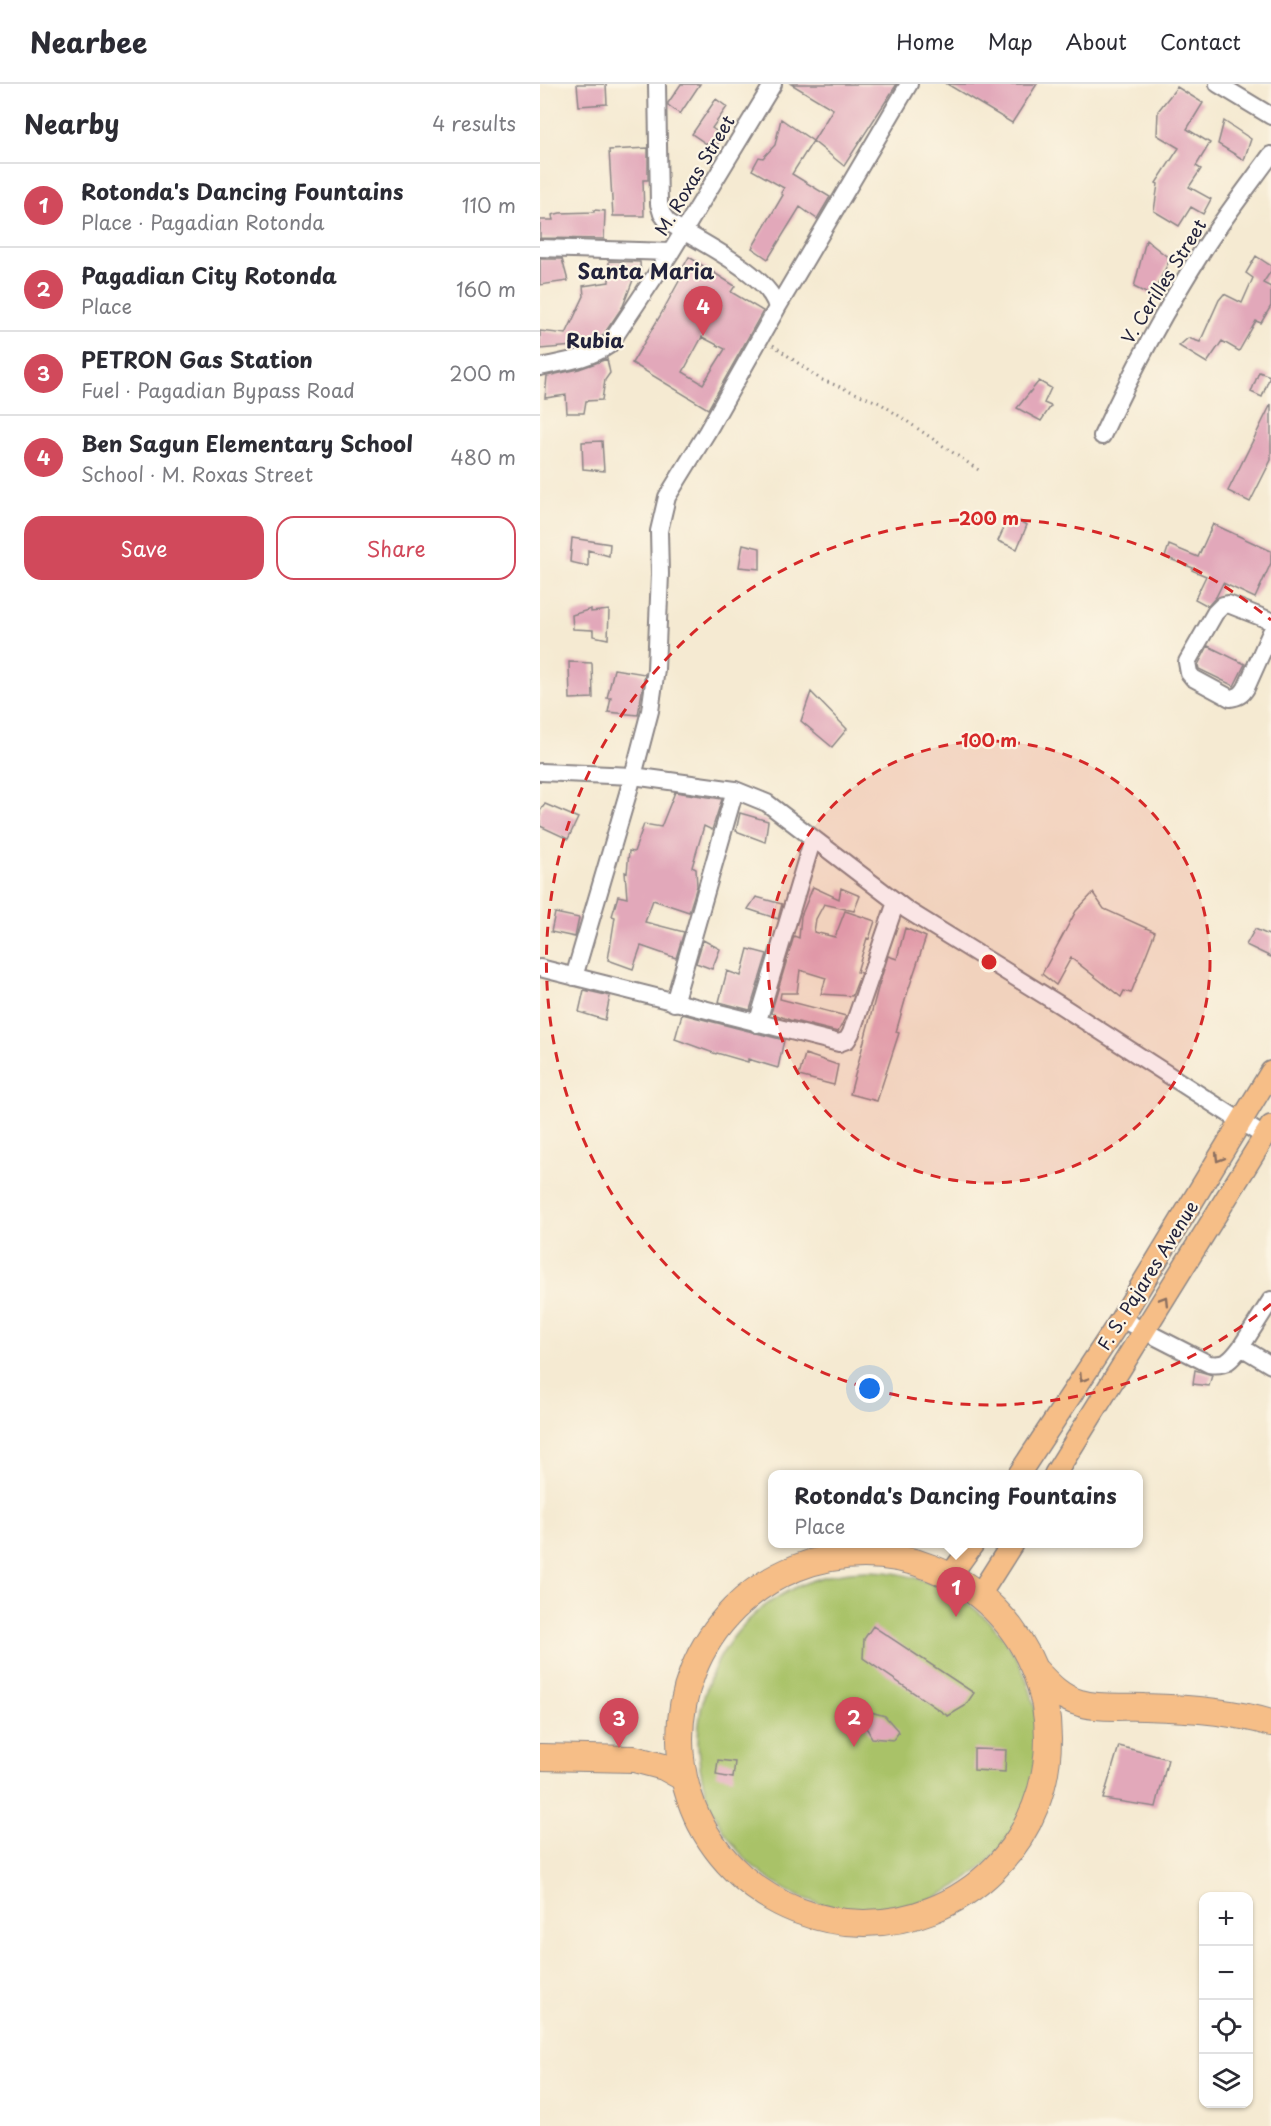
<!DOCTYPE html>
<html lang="en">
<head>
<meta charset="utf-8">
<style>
	:root { --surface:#fff; --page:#f2f2f3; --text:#2b2b33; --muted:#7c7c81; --line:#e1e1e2; --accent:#d1495b }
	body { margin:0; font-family:"Playpen Sans",sans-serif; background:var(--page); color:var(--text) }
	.controls { position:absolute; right:18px; bottom:18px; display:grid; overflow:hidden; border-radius:12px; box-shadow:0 2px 4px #0004 }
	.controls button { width:54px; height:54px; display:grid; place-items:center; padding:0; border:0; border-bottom:2px solid var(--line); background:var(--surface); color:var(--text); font:30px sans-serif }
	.you { position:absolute; left:330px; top:1305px; width:21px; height:21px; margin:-15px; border:4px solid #fff; border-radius:50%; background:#1a73e8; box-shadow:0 0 0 9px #1a73e833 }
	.badge { display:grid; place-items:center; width:39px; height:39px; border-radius:50%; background:var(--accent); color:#fff; font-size:20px; font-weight:700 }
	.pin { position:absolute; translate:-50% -50px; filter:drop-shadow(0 2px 3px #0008) }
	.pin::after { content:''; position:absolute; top:32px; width:21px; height:18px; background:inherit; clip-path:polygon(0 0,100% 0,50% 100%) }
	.popup { position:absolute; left:228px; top:1386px; width:375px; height:78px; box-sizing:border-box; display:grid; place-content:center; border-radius:12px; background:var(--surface); filter:drop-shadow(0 2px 4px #0005); font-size:20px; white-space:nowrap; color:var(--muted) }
	.popup b { font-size:22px; color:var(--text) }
	.popup::after { content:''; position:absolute; left:50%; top:100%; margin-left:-12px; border:12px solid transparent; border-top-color:var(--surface) }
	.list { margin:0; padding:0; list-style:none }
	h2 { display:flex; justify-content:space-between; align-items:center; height:78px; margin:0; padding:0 24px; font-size:26px }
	h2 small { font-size:20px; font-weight:400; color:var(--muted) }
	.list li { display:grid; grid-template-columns:39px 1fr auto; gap:18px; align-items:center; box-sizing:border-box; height:84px; padding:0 24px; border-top:2px solid var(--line) }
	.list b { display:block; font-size:22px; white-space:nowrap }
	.list p { margin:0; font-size:20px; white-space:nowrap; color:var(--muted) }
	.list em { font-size:20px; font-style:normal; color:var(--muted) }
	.actions { display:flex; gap:12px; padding:18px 24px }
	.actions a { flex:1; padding:14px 0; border:2px solid var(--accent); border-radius:18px; text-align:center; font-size:21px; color:var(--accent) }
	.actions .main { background:var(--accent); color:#fff }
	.icon { flex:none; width:33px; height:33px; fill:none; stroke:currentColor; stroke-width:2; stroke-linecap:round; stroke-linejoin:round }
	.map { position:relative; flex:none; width:731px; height:2042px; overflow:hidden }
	header { display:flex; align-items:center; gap:36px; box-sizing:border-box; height:84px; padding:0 30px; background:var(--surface); border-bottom:2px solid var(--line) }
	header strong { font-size:28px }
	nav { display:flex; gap:33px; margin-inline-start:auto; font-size:21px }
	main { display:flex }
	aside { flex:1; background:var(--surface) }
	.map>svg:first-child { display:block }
	.green { fill:#a9c268; stroke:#667252; stroke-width:1.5 }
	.building { fill:#e2a8ba; fill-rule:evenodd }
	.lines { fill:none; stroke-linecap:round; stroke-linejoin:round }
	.minor-casing { stroke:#8c8686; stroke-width:20 }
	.major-casing { stroke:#8c8686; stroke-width:24 }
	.highway-casing { stroke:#8c8686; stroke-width:28 }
	.path { stroke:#8c8686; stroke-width:3; stroke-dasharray:1.5 4.5; stroke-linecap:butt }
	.minor { stroke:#fff; stroke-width:16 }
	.major { stroke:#f6be87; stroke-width:21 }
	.highway { stroke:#f6be87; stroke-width:26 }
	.oneway { stroke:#8c7061 }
	.ring { fill:none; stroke:#d62828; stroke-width:3; stroke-dasharray:10 8 }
	.labels { text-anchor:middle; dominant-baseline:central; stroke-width:4.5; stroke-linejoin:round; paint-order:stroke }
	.street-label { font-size:18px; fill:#22223b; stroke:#fcf5e5 }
	.neighbourhood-label { font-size:20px; font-weight:bold; fill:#22223b; stroke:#fcf5e5 }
	.quarter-label { font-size:21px; font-weight:bold; fill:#22223b; stroke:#fcf5e5 }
	.centre { fill:#d62828; stroke:#fcf5e5; stroke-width:3 }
	.ring-label { font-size:18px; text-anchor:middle; font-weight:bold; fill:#d62828; stroke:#fcf5e5; stroke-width:4.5; stroke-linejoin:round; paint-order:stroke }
</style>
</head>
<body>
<header>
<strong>Nearbee</strong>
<nav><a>Home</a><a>Map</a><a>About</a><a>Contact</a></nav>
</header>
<main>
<aside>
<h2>Nearby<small>4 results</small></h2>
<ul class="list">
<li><span class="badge">1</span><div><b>Rotonda's Dancing Fountains</b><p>Place · Pagadian Rotonda</p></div><em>110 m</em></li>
<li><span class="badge">2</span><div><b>Pagadian City Rotonda</b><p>Place</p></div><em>160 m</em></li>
<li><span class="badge">3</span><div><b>PETRON Gas Station</b><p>Fuel · Pagadian Bypass Road</p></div><em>200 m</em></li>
<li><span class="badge">4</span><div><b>Ben Sagun Elementary School</b><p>School · M. Roxas Street</p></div><em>480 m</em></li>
</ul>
<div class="actions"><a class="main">Save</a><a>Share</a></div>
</aside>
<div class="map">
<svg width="731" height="2042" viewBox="0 0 731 2042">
	<rect width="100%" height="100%" fill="#fcf5e5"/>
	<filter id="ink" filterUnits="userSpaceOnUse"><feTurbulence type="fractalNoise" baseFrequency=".0167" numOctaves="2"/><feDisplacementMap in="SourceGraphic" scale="12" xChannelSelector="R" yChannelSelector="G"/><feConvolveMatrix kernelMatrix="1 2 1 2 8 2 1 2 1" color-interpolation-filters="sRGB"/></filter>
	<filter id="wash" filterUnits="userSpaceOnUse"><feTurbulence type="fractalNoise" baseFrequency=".008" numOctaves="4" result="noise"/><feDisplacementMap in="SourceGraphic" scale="24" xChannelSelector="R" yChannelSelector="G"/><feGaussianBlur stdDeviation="1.35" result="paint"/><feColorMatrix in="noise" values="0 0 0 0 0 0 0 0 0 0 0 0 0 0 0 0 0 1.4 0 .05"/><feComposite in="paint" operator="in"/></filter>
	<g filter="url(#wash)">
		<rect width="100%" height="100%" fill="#f5ead2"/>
		<!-- green -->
		<path class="green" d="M158 1657a170 170 0 1 1 340 0a170 170 0 1 1-340 0Z"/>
		<g id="blocks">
			<!-- building -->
			<path class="building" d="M37,0H66L67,20L39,22Z
				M141,0H160L140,30L128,21V19Z
				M251,0H357L304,82L273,57L293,25Z
				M407,0H497L472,39Z
				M637,3L663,19L647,45L670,59L656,82L661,85L649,103L671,115L663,130L651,123L639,142L614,127L618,100L616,99L639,64L617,51L618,27Z
				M176,15L187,23L172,44L183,52L174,65L152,50Z
				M241,35L273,57L252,90L290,113L277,135L260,123L228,175L212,164L243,111L241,109L244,104L212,86L219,73L223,74L235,61Z
				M684,37L711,55L704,76L678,60Z
				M108,64V96H103L104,132H73L69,66Z
				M54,126L65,127L64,155L0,154V136H13L12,131L20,129L54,128Z
				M606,156L630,175L612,212L594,203Z
				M716,172L731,182V187L723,199L731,203V222L721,239L716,237L699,267L682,257L667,279L639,262L648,254L660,258L679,216L684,210L702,219L713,194L706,189Z
				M149,173L195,202L191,208L223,227L168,325L92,279L120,232L144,188L141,187ZM162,253L185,265L163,300L143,288Z
				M0,175H22L28,197L0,201Z
				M69,177L100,178L101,195L93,196L83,222L62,253L45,261L0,265V247L26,250L44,212L43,202L69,198Z
				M67,275L70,289L65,296L62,316L46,317L44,329H27L26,311L5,314L7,292L39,285Z
				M719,288L730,292L722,313L711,308Z
				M499,297L511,304L504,319L511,322L501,337L477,324Z
				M731,320V376L710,418L688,407Z
				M62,357L64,387L43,385L42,358Z
				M469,433L487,441L477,465L458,457Z
				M673,440L731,467V479L715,514L683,499L676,513L668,522L655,515L666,492L652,486L653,484L625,473L629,461L658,473Z
				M32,454L70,460L69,472L48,466V482L30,478Z
				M203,460L220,464V485L199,483Z
				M51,525V528L69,526L68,555L53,552V546L33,545L32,531Z
				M668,562L705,580L694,602L659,585L658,581Z
				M29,578L52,579L53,614L30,615Z
				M74,585L105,590L98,631L68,628L71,614H67Z
				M271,608L307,645L292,663L261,637Z
				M135,708L182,715L172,746L164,742L152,783L156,785L157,802L149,828L113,816L105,838L144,848L136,874L101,862L93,885L68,876L75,833L72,832L78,812L87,814L85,788L87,789L89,767L94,768L104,740L121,743Z
				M5,720L38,734L28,755L0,742V727Z
				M200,729L228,737L225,758L196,747Z
				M273,803L299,815L301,804L320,812L314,827L284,820L276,835L274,848L295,853L305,827L335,837L329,855L327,854L317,888L321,889L312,912L281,910L286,894L260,886L257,909H241L240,915L306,932L298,948L250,936L231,929L254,852L259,854L261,832Z
				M553,809L564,825L615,848L591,909L584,907L581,913L531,874L516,901L502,890L536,827Z
				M216,813L242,820L238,835L208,825Z
				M15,829L39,834L35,853L11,848Z
				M365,844L386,853L366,913L356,948L359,949L337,1017L310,1010L338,904L348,872L357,875Z
				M715,845L731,852V873L706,861Z
				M163,856L180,865L172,885L156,879Z
				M208,865L227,870L210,926L179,918L187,887L201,892Z
				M44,906L70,912L65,936L39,928Z
				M142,930L244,956L238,984L208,975V978L177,969L176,970L135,955Z
				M265,970L298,981L294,1001L259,992Z
				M655,1286L672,1291L669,1302L653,1300Z
				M333,1542L434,1609L425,1622L408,1632L323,1574L324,1555Z
				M324,1626L345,1632L359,1648L353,1656L332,1654L321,1634Z
				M579,1662L628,1675L616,1723L563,1715Z
				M434,1665L466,1666L465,1688L434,1686Z
				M178,1676L195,1678L193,1694L176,1691Z"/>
		</g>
	</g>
	<g filter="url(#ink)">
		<use href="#blocks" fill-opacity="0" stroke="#8c8686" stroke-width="1.5"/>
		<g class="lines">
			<!-- minor casing -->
			<g class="minor-casing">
				<path id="minor" d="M678,0L731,32
					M0,164L131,168
					M237,224L369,0
					M0,283C23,278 49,275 69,261L131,168L233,0
					M562,352C592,287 626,224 665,163C685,132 709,101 731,71
					M731,537L688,520L683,521L675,529L647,578L649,589L653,594L690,614C698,613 702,611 706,604L731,548
					M0,688L93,692L195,706L227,719L367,826L520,921L725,1053
					M0,884L299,959L307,956L311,949L356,818
					M34,893L93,692L110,627L116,585L120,490L119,447L127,413L167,348L237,224C231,191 156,156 128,138L122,130L119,120L117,0
					M134,919L195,706
					M217,940L273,754
					M731,1216L701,1263L731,1281
					M581,1235L669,1280C686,1283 692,1275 701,1263"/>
			</g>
			<!-- major casing -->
			<g class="major-casing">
				<path id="major" d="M479,1390L581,1235L731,988
					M515,1390L731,1042
					M410,1492L433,1460
					M439,1512L472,1460"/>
			</g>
			<!-- highway casing -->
			<g class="highway-casing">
				<path id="highway" d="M140 1655a184 184 0 1 1 368 0a184 184 0 1 1-368 0Z
					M496,1587C509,1601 521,1614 540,1619C560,1625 583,1622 604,1623C644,1624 693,1627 731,1639
					M0,1673L94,1675L124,1683L144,1694"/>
			</g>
			<!-- path -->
			<path class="path" d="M233,261L280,295L340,319L440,387"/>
			<!-- minor -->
			<use href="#minor" class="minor"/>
			<!-- major -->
			<use href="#major" class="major"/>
			<!-- highway -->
			<use href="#highway" class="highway"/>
		</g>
		<!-- one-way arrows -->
		<defs><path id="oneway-chevron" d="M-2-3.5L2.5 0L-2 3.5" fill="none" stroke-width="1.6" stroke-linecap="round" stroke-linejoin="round" transform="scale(1.5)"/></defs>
		<g class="oneway">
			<use href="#oneway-chevron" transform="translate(679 1074) rotate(121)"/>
			<use href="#oneway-chevron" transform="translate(624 1216) rotate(-58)"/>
			<use href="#oneway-chevron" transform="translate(543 1294) rotate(123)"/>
		</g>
	</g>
	<!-- distance rings -->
	<circle cx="449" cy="878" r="221" fill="#d62828" fill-opacity=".12"/>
	<g class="ring">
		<circle cx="449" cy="878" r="221"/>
		<path d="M731 1220A443 443 0 1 1 731 536"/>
	</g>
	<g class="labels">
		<!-- street labels -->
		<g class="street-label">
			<text transform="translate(154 91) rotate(-59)">M. Roxas Street</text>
			<text transform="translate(623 197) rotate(-58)">V. Cerilles Street</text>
			<text transform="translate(607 1191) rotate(-58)">F. S. Pajares Avenue</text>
		</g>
		<!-- neighbourhood labels -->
		<g class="neighbourhood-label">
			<text x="55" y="256">Rubia</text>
		</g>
		<!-- quarter labels -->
		<g class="quarter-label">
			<text x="106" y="186">Santa Maria</text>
		</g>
	</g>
	<circle cx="449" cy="878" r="9" class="centre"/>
	<g class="ring-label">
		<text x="449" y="441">200 m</text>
		<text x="449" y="663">100 m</text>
	</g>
</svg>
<div class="controls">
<button>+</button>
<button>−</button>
<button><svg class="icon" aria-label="locate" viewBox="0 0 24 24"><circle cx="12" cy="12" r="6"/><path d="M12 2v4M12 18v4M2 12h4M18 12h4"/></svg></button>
<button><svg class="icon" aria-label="layers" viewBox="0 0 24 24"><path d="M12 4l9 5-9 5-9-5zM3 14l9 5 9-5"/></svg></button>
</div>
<div class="you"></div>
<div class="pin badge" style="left:416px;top:1533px">1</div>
<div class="popup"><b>Rotonda's Dancing Fountains</b>Place</div>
<div class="pin badge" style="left:314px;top:1663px">2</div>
<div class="pin badge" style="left:79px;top:1664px">3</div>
<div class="pin badge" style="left:163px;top:252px">4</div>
</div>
</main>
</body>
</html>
